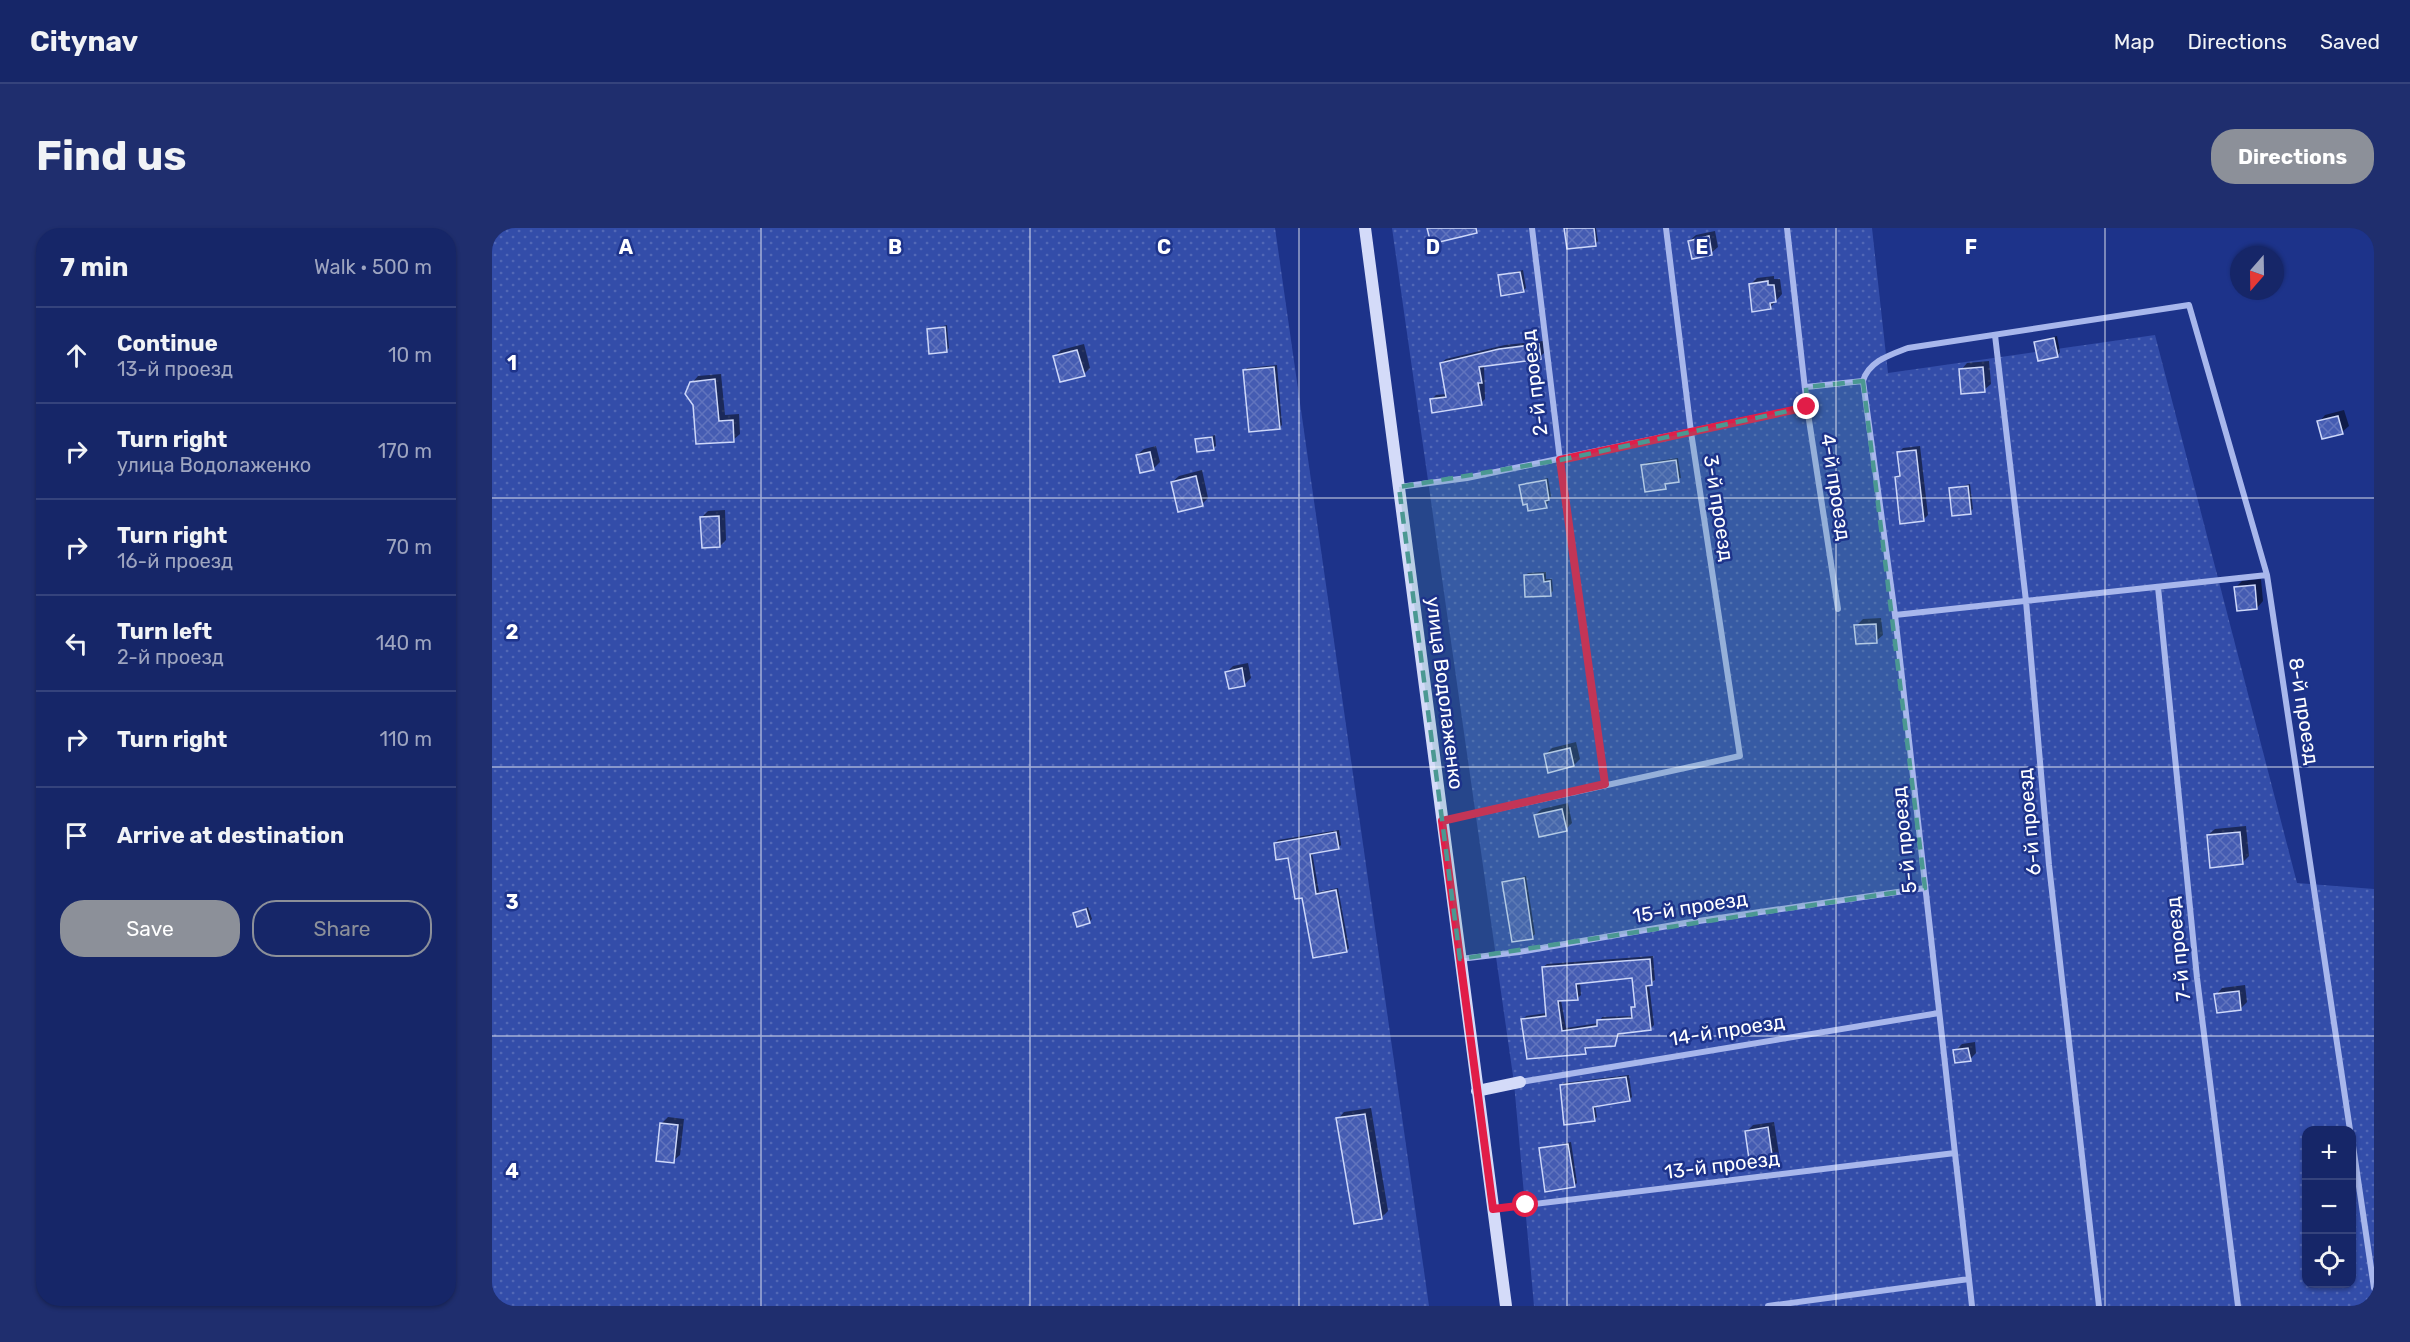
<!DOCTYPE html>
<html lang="en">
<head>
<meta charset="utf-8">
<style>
	:root { --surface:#162668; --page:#1f2e6e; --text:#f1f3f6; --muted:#9ea5c0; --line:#35437c; --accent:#8c9099 }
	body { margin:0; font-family:Rubik,sans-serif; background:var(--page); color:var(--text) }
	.controls { position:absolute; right:18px; bottom:18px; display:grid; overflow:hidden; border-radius:12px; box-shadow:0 2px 4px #0004 }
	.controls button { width:54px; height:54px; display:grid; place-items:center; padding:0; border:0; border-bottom:2px solid var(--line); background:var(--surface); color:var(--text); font:30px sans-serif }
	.compass { position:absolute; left:1738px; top:18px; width:54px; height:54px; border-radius:50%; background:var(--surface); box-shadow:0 2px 4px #0004; rotate:200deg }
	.stop { position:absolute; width:18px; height:18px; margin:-14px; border:4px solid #e11d48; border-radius:50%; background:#fff }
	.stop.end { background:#e11d48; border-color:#fff; box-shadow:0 2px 6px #0008 }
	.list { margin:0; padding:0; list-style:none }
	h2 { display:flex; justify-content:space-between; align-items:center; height:78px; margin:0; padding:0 24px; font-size:26px }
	h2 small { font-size:20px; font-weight:400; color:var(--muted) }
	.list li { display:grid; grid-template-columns:39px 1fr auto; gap:18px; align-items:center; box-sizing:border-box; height:96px; padding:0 24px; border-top:2px solid var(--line) }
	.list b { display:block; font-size:22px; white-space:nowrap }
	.list p { margin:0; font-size:20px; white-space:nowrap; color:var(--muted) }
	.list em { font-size:20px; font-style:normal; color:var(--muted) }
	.actions { display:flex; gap:12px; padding:18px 24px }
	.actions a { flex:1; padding:14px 0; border:2px solid var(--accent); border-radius:24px; text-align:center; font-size:21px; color:var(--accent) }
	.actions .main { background:var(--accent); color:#fff }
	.icon { flex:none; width:33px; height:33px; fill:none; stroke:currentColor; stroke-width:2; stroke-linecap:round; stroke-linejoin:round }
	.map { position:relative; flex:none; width:1882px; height:1078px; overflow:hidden; border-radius:24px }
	header { display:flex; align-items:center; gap:36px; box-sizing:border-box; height:84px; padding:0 30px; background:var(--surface); border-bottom:2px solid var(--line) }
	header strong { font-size:28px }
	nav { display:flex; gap:33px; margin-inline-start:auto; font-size:21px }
	.intro { display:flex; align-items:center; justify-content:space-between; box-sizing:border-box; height:144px; padding:0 36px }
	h1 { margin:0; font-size:42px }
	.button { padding:15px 27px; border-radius:24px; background:var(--accent); color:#fff; font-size:21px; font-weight:700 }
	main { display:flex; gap:36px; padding:0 36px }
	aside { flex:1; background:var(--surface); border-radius:24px; box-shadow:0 2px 4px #0004 }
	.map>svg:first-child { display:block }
	.green { fill:url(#green-dots); fill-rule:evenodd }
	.shadow { fill:#0007; fill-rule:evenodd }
	.building { fill:url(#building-cross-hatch); stroke:#cdd7f9; stroke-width:1.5; fill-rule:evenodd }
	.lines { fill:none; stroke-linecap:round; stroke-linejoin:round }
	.street { stroke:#a8b7ec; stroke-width:6 }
	.secondary { stroke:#d4dbf9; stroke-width:12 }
	.route { stroke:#e11d48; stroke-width:8 }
	.marked { fill:#4b9892; fill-opacity:0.2; stroke:#4b9892; stroke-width:4.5; stroke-dasharray:12 8; stroke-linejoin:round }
	.grid { fill:none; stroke:#fff; stroke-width:1.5; stroke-opacity:0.55 }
	.labels { text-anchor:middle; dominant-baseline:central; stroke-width:5; stroke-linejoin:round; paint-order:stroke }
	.street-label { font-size:20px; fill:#fff; stroke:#1d338a }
	.grid-label { font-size:20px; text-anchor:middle; font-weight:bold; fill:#fff; stroke:#1d338a; stroke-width:5; stroke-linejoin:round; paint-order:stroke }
</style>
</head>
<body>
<header>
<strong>Citynav</strong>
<nav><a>Map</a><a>Directions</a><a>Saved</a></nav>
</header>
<div class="intro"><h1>Find us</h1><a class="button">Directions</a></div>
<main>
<aside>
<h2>7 min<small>Walk · 500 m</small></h2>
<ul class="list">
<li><svg class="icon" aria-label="ahead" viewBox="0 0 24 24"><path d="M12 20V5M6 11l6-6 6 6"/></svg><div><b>Continue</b><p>13-й проезд</p></div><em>10 m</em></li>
<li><svg class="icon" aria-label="right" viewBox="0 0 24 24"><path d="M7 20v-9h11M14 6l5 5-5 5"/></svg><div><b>Turn right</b><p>улица Водолаженко</p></div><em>170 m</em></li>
<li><svg class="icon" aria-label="right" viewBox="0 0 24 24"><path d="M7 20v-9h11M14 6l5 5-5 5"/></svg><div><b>Turn right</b><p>16-й проезд</p></div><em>70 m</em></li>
<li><svg class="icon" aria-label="left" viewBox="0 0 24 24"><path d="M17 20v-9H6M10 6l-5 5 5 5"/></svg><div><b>Turn left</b><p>2-й проезд</p></div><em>140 m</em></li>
<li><svg class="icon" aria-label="right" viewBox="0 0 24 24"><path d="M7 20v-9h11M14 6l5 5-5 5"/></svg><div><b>Turn right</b></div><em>110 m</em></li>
<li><svg class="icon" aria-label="arrive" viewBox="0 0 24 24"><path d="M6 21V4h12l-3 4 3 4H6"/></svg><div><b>Arrive at destination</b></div></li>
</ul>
<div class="actions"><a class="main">Save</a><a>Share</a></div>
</aside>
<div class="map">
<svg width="1882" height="1078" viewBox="0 0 1882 1078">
	<defs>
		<pattern id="green-dots" width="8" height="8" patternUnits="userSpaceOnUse" patternTransform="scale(1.5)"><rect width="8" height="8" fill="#334da9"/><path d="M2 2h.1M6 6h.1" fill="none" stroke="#5268b6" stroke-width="1.8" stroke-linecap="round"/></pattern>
		<pattern id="building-cross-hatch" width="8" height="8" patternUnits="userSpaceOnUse" patternTransform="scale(1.5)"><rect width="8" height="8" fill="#455cb2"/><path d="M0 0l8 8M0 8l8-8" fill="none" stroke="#6174be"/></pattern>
	</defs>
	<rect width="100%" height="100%" fill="#1d338a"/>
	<!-- green -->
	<path class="green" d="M0,0H783L937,1078H0Z
		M900,0H1380L1396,145L1663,107L1805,655L1882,661V1078H1042L1022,855ZM1814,902H1860V1056H1814Z"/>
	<!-- shadow -->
	<path class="shadow" d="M1073,0H1104L1106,13L1103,16Z
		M1223,3L1226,19L1219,25L1197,13L1204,7Z
		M1031,42L1034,60L1031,63L1007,48Z
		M1282,48V51H1288L1290,66L1278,80L1259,56L1265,50Z
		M455,97L457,120L454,123L436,102Z
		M1565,108L1568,124L1566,127L1543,114Z
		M1051,113L1052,125L1048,129L992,137L993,171L989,175L939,172L944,167L955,166L949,135L954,131L1013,117Z
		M592,116L598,140L592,146L562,129L569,122Z
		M1497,133L1499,156L1492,162L1469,142L1475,135Z
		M785,137L790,197L787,200L753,143L755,140Z
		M229,146L233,187L247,186L248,206L241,212L205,214L200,155L206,148Z
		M1852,182L1857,198L1850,204L1827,194L1833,187Z
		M723,207L724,218L722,220L705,212Z
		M664,218L668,234L661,241L645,227L652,221Z
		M1428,218L1436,287L1431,292L1404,249L1409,245L1406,225L1411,220Z
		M1186,230L1189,250L1175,254L1173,260L1151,237L1154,235Z
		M710,242L716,270L710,276L680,254L687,248Z
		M1056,250L1059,268L1054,279L1029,257Z
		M1478,256L1481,281L1478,284L1458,261Z
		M233,282L234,312L228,318L209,290L216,283Z
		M1054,344V351H1060L1061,363L1058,366L1033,348L1036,345Z
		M1769,351L1771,373L1765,380L1744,359L1750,353Z
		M1389,390L1391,407L1384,413L1364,398L1371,391Z
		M756,435L759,450L753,456L738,459L735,444L741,438Z
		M1084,514L1088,531L1082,537L1053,527L1060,520Z
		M1076,575L1080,595L1074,601L1043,587L1050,581Z
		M1754,598L1757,628L1750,635L1716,607L1723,601Z
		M847,602L849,617L846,620L820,624L827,664L846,660L857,720L855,723L811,668L798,628L783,615L786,612Z
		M1034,648L1043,706L1040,709L1012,654Z
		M596,679L600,691L597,694L583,685Z
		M1161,728L1163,752L1157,756L1162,797L1159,800L1129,804L1122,817L1096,818L1093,825L1031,792L1034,788L1055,785L1051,739L1055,736ZM1142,749L1144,776L1140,780L1141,788L1110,789L1107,795L1074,800L1069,772L1085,771L1089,767L1088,754Z
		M1753,757L1755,774L1749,780L1724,767L1730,760Z
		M1483,814L1484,825L1478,831L1463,823L1470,816Z
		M1137,847L1140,869L1137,872L1103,877L1105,889L1102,892L1069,857L1072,855Z
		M879,880L896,983L889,990L846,891L852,884Z
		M176,889L192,891L188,927L181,933L169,896Z
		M1282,894L1287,926L1281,933L1254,904L1261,897Z
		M1079,914L1085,955L1082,958L1049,921Z"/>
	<!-- building -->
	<path class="building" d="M935,0H984L985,5L939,16Z
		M1072,0H1102L1104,18L1075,21Z
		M1217,8L1220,27L1200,31L1196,13Z
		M1028,44L1032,64L1009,68L1006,47Z
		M1276,53V57H1282L1284,74L1278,75L1279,81L1260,84L1257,56Z
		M453,99L455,124L437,126L435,101Z
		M1562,110L1566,129L1546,133L1542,114Z
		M1047,116L1049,131L987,139L990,155H986L990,177L940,185L938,171L954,169L948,135L1007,121Z
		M585,122L593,148L568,154L561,128Z
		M782,139L788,201L757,204L751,142Z
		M1491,139L1493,164L1469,166L1467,141Z
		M223,151L227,193L241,192L242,214L204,216L201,177L193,166L198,154Z
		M1846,188L1851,206L1830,211L1825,193Z
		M720,209L722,222L705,224L703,211Z
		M1424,222L1432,293L1408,296L1403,249L1408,248L1405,224Z
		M658,224L662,242L648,245L644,227Z
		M1184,232L1187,254L1173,256L1174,261L1153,264L1149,237Z
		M704,248L711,278L686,284L679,254Z
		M1054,252L1057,272L1053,273L1055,280L1036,283L1035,276L1031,277L1027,257Z
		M1476,258L1479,286L1460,288L1457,260Z
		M227,288L228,319L210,320L208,289Z
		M1051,346L1052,354L1058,353L1059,368L1033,369L1032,347Z
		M1763,357L1765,381L1745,383L1742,359Z
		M1384,396L1385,415L1364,416L1362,397Z
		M750,440L753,458L737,461L733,444Z
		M1078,520L1082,538L1056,545L1052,526Z
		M1070,581L1075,603L1047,609L1042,587Z
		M844,604L847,621L818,626L824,666L844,662L855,724L821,730L810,670L803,671L796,630L784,632L782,615Z
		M1748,604L1751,636L1718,640L1715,607Z
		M1032,650L1041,711L1020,714L1010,654Z
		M594,681L598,695L585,699L581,685Z
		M1158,731L1160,757L1154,758L1159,802L1126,806L1123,818L1093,820L1094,826L1035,831L1029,791L1054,788L1050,739ZM1140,750L1143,779H1139L1140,790L1105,792V798L1070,803L1066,773L1086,772L1084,756Z
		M1747,763L1749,782L1725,785L1722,766Z
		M1476,820L1479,833L1463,835L1461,822Z
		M1134,849L1138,873L1101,879L1103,893L1072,897L1068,857Z
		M873,886L890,991L862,996L844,890Z
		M168,895L186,897L182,935L164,933Z
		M1276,899L1281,934L1258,938L1253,903Z
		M1076,916L1083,959L1053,964L1047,920Z"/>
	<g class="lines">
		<!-- street -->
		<path class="street" d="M1040,0L1068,232L1113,556
			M1295,0L1315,179L1346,381
			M1503,107L1534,373L1557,637L1607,1078
			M1314,159L1371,153
			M907,259L975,250L1315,179
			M1666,359L1705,750L1746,1078
			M1403,387L1775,347
			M950,593L1248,528L1199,204L1174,0
			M968,731L1027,724L1193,695L1433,660
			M1028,854L1447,785
			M1860,911L1882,1060
			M1001,981L1463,925
			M1276,1078L1477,1051
			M1480,1078L1403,387L1371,153C1377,133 1398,127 1416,120L1697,77L1775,347L1858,902"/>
		<!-- secondary -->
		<path class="secondary" d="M873,0L1014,1078
			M985,863L1028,854"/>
	</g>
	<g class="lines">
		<!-- route -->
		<path class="route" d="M1034,977L1001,981L950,593L1113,556L1068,232L1315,179"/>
	</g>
	<!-- marked area -->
	<path class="marked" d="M1371,153L1433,660L968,731L907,259L1068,232L1315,179L1314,159Z"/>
	<!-- grid -->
	<path class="grid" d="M269,0V1078M538,0V1078M807,0V1078M1075,0V1078M1344,0V1078M1613,0V1078M0,270H1882M0,539H1882M0,808H1882"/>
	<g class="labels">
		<!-- street labels -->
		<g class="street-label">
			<text transform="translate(1042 155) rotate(-97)">2-й проезд</text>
			<text transform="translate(1344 259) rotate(81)">4-й проезд</text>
			<text transform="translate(1227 280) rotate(81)">3-й проезд</text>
			<text transform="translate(953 465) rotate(83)">улица Водолаженко</text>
			<text transform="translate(1812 483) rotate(81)">8-й проезд</text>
			<text transform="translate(1537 594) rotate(-95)">6-й проезд</text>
			<text transform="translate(1412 612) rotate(-96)">5-й проезд</text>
			<text transform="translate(1198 679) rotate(-9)">15-й проезд</text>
			<text transform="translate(1686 721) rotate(-96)">7-й проезд</text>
			<text transform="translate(1235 802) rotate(-9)">14-й проезд</text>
			<text transform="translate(1230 937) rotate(-7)">13-й проезд</text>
		</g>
	</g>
	<g class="grid-label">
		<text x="134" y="26">A</text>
		<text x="403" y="26">B</text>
		<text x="672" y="26">C</text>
		<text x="941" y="26">D</text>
		<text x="1210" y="26">E</text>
		<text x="1479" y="26">F</text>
		<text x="20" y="142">1</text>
		<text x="20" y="411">2</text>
		<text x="20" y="681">3</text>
		<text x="20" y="950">4</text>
	</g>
</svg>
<div class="controls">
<button>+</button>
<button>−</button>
<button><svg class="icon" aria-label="locate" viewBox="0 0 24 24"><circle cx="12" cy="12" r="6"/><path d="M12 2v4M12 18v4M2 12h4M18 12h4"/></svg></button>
</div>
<svg class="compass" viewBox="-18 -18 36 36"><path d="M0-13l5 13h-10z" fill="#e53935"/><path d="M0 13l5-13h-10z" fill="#9ea5c0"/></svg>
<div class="stop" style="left:1034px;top:977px"></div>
<div class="stop end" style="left:1315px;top:179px"></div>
</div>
</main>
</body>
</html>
